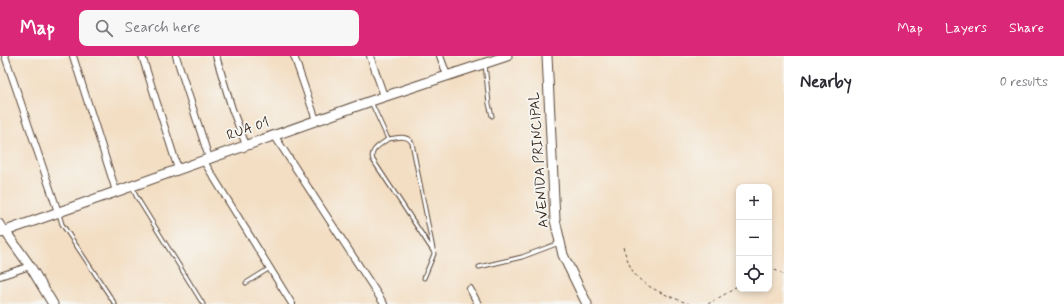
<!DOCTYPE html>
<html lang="en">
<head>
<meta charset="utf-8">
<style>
	:root { --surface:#fff; --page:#f7f7f7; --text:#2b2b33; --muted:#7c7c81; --line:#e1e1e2; --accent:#db2777 }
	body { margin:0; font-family:Mynerve,sans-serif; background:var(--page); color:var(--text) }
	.controls { position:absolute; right:12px; bottom:12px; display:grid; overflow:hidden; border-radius:8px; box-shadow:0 2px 6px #0003 }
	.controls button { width:36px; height:36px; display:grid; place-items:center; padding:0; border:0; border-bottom:1px solid var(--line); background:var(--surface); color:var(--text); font:20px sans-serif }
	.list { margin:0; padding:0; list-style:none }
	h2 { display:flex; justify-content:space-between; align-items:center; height:52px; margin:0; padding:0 16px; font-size:17px }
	h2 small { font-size:13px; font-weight:400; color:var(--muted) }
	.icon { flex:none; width:22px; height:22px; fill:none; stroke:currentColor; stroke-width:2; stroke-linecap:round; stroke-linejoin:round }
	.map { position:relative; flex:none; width:784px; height:248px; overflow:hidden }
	header { display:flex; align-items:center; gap:24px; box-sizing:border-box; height:56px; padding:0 20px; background:var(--accent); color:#fff }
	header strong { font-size:19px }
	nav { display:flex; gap:22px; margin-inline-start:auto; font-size:14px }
	.search { width:280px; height:36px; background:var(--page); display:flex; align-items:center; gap:10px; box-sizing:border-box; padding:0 14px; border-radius:8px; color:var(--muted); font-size:15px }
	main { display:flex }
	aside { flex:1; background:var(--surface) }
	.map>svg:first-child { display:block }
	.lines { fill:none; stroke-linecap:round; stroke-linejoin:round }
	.lane-casing { stroke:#574537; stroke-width:5 }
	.street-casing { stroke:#574537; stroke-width:8 }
	.secondary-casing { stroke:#574537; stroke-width:11 }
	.path { stroke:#574537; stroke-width:1; stroke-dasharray:3 3; stroke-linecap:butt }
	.lane { stroke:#fff; stroke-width:3 }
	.street { stroke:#fff; stroke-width:6 }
	.secondary { stroke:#fff; stroke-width:9 }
	.labels { text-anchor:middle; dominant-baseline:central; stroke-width:3.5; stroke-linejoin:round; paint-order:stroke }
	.street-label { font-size:14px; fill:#3b2a1e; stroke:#f6f6f2 }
</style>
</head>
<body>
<header>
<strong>Map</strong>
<div class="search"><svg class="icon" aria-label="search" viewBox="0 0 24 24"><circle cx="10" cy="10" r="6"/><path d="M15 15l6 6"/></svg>Search here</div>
<nav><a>Map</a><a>Layers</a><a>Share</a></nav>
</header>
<main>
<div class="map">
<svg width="784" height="248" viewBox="0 0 784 248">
	<rect width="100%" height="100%" fill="#f6f6f2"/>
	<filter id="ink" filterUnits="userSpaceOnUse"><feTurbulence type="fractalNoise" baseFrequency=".025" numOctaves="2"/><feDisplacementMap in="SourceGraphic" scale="8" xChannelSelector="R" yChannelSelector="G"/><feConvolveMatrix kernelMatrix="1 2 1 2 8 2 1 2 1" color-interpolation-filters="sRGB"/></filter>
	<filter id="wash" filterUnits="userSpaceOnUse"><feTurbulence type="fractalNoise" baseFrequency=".012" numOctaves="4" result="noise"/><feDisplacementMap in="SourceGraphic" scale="16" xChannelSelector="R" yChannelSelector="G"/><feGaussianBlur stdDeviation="0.9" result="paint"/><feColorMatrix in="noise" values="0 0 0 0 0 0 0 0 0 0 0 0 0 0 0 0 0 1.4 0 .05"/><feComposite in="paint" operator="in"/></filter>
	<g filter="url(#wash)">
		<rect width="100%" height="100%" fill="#f3dec3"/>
	</g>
	<g filter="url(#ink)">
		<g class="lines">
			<!-- lane casing -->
			<g class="lane-casing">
				<path id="lane" d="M485,8L489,48L492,60
					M371,46L388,83C397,82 407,78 412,87L434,198L424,222
					M388,83C380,89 369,94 373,104L433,195
					M133,131L136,140L203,248
					M59,158L62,168L115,248
					M479,211L522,201L559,187
					M246,227L270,212"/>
			</g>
			<!-- street casing -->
			<g class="street-casing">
				<path id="street" d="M5,0L58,156
					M73,0L116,135
					M142,0L178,113
					M176,0L209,102
					M216,0L232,53L246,89
					M294,0L316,64
					M370,0L384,40
					M440,0L447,19
					M274,79L384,248
					M203,104L292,248
					M0,167L5,175
					M0,220L30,210
					M470,233L478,248"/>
			</g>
			<!-- secondary casing -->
			<g class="secondary-casing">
				<path id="secondary" d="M547,0L555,164L563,199L587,248
					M5,175L30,210L53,248
					M0,177L371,45L507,0"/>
			</g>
			<!-- path -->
			<path class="path" d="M623,191C626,199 629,210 634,217C644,232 672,241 689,248
				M769,212L780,216L784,220
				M708,248L739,230"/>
			<!-- lane -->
			<use href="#lane" class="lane"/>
			<!-- street -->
			<use href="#street" class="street"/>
			<!-- secondary -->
			<use href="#secondary" class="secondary"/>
		</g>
	</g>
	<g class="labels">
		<!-- street labels -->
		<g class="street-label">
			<text transform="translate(248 73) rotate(-19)">RUA 01</text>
			<text transform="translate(539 104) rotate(-94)">AVENIDA PRINCIPAL</text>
		</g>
	</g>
</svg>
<div class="controls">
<button>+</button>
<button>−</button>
<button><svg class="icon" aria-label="locate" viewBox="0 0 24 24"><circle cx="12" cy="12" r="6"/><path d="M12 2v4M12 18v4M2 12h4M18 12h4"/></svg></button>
</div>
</div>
<aside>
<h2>Nearby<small>0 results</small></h2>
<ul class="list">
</ul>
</aside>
</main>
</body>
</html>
